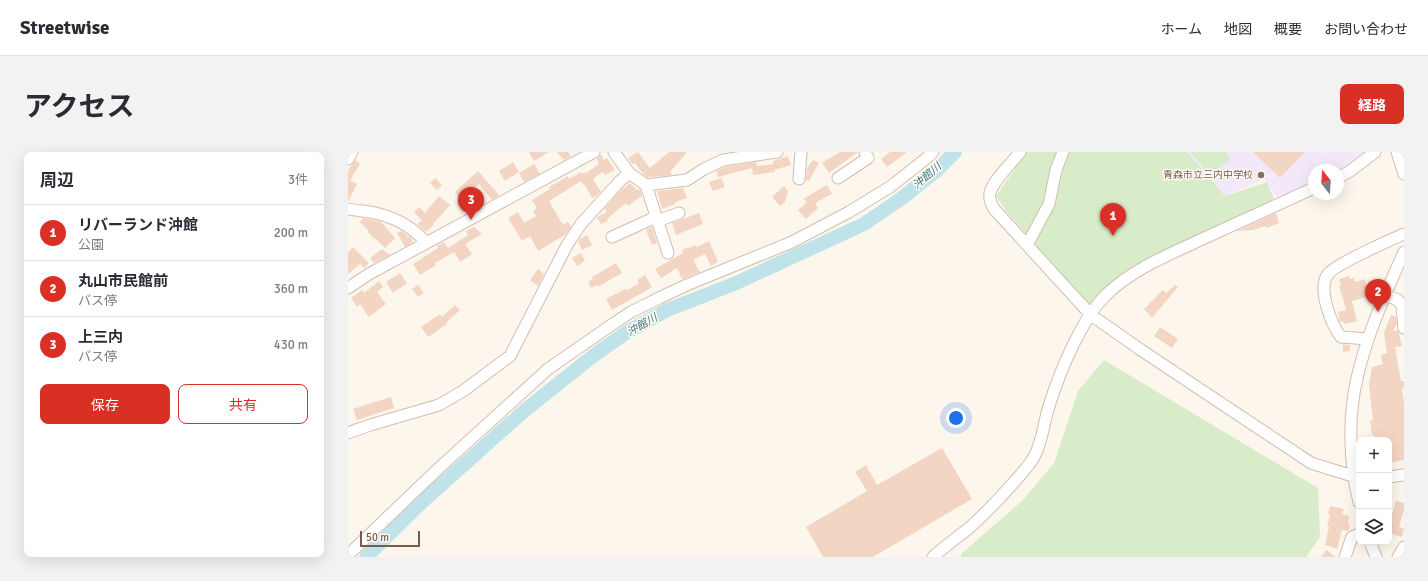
<!DOCTYPE html>
<html lang="ja">
<head>
<meta charset="utf-8">
<style>
	:root { --surface:#fff; --page:#f2f2f3; --text:#2b2b33; --muted:#7c7c81; --line:#e1e1e2; --accent:#d93025 }
	body { margin:0; font-family:Signika,"Noto Sans JP",sans-serif; background:var(--page); color:var(--text) }
	.controls { position:absolute; right:12px; bottom:12px; display:grid; overflow:hidden; border-radius:8px; box-shadow:0 4px 16px #0002 }
	.controls button { width:36px; height:36px; display:grid; place-items:center; padding:0; border:0; border-bottom:1px solid var(--line); background:var(--surface); color:var(--text); font:20px sans-serif }
	.compass { position:absolute; left:960px; top:12px; width:36px; height:36px; border-radius:50%; background:var(--surface); box-shadow:0 4px 16px #0002; rotate:343deg }
	.scale { position:absolute; left:12px; bottom:10px; width:60px; box-sizing:border-box; padding-left:4px; border:2px solid #7a5c4d; border-top:0; font-size:11px; line-height:14px; white-space:nowrap; color:#7a5c4d; -webkit-text-stroke:3px #fffaf3; paint-order:stroke }
	.you { position:absolute; left:608px; top:266px; width:14px; height:14px; margin:-10px; border:3px solid #fff; border-radius:50%; background:#1a73e8; box-shadow:0 0 0 6px #1a73e833 }
	.badge { display:grid; place-items:center; width:26px; height:26px; border-radius:50%; background:var(--accent); color:#fff; font-size:13px; font-weight:700 }
	.pin { position:absolute; translate:-50% -33px; filter:drop-shadow(0 1px 2px #0008) }
	.pin::after { content:''; position:absolute; top:21px; width:14px; height:12px; background:inherit; clip-path:polygon(0 0,100% 0,50% 100%) }
	.list { margin:0; padding:0; list-style:none }
	h2 { display:flex; justify-content:space-between; align-items:center; height:52px; margin:0; padding:0 16px; font-size:17px }
	h2 small { font-size:13px; font-weight:400; color:var(--muted) }
	.list li { display:grid; grid-template-columns:26px 1fr auto; gap:12px; align-items:center; box-sizing:border-box; height:56px; padding:0 16px; border-top:1px solid var(--line) }
	.list b { display:block; font-size:15px; white-space:nowrap }
	.list p { margin:0; font-size:13px; white-space:nowrap; color:var(--muted) }
	.list em { font-size:13px; font-style:normal; color:var(--muted) }
	.actions { display:flex; gap:8px; padding:12px 16px }
	.actions a { flex:1; padding:9px 0; border:1px solid var(--accent); border-radius:8px; text-align:center; font-size:14px; color:var(--accent) }
	.actions .main { background:var(--accent); color:#fff }
	.icon { flex:none; width:22px; height:22px; fill:none; stroke:currentColor; stroke-width:2; stroke-linecap:round; stroke-linejoin:round }
	.map { position:relative; flex:none; width:1056px; height:405px; overflow:hidden; border-radius:8px }
	header { display:flex; align-items:center; gap:24px; box-sizing:border-box; height:56px; padding:0 20px; background:var(--surface); border-bottom:1px solid var(--line) }
	header strong { font-size:19px }
	nav { display:flex; gap:22px; margin-inline-start:auto; font-size:14px }
	.intro { display:flex; align-items:center; justify-content:space-between; box-sizing:border-box; height:96px; padding:0 24px }
	h1 { margin:0; font-size:28px }
	.button { padding:10px 18px; border-radius:8px; background:var(--accent); color:#fff; font-size:14px; font-weight:700 }
	main { display:flex; gap:24px; padding:0 24px }
	aside { flex:1; background:var(--surface); border-radius:8px; box-shadow:0 4px 16px #0002 }
	.map>svg:first-child { display:block }
	.education { fill:#f3e8fa }
	.green { fill:#d8ecc9 }
	.lines { fill:none; stroke-linecap:round; stroke-linejoin:round }
	.river { stroke:#bfe3e8; stroke-width:14 }
	.building { fill:#f3d5c3 }
	.minor-casing { stroke:#d1beb0; stroke-width:13 }
	.minor { stroke:#fff; stroke-width:11 }
	.education-dot { fill:#8d6e63; stroke:#fffaf3; stroke-width:1.5 }
	.labels { text-anchor:middle; dominant-baseline:central; stroke-width:3; stroke-linejoin:round; paint-order:stroke }
	.education-label { font-size:10px; fill:#785e54; stroke:#fffaf3; text-anchor:end }
	.water-label { font-size:11px; font-style:italic; fill:#437c86; stroke:#fffaf3 }
</style>
</head>
<body>
<header>
<strong>Streetwise</strong>
<nav><a>ホーム</a><a>地図</a><a>概要</a><a>お問い合わせ</a></nav>
</header>
<div class="intro"><h1>アクセス</h1><a class="button">経路</a></div>
<main>
<aside>
<h2>周辺<small>3件</small></h2>
<ul class="list">
<li><span class="badge">1</span><div><b>リバーランド沖館</b><p>公園</p></div><em>200 m</em></li>
<li><span class="badge">2</span><div><b>丸山市民館前</b><p>バス停</p></div><em>360 m</em></li>
<li><span class="badge">3</span><div><b>上三内</b><p>バス停</p></div><em>430 m</em></li>
</ul>
<div class="actions"><a class="main">保存</a><a>共有</a></div>
</aside>
<div class="map">
<svg width="1056" height="405" viewBox="0 0 1056 405">
	<rect width="100%" height="100%" fill="#fdf6ec"/>
	<!-- education -->
	<path class="education" d="M839,0H1015L990,19V18H966V31L931,47L916,27L877,44Z"/>
	<!-- green -->
	<path class="green" d="M678,0H839L877,44L919,30L926,47L798,108L743,157L658,59L648,44Z
		M842,0H878L883,7L862,24Z
		M756,208L970,336L972,385L958,405H613V402L675,348L706,311L730,239Z"/>
	<g class="lines">
		<!-- river -->
		<path class="river" d="M18,405L74,350L176,259L245,204L279,180L319,158L386,132L516,72L554,46L588,19L607,0"/>
	</g>
	<!-- building -->
	<path class="building" d="M181,0H201L186,9Z
		M209,0H220L223,4L216,8Z
		M290,0L302,16L321,0H339L322,20L324,23L303,25L302,24L300,26L296,23L287,11L284,12L280,6Z
		M492,0H510L481,21L474,11Z
		M542,0H559L539,15L533,7Z
		M905,0H957L932,26Z
		M253,2L256,8L259,6L267,18L257,23L255,20L245,27L253,40L249,43L244,46L237,33L236,34L233,29L201,49L215,73L220,70L223,75L217,83L190,99L182,84L174,89L160,66L170,60L176,71L188,64L185,59L189,56L184,48L202,37L201,35L220,24L221,27L233,20L234,22L237,20L238,21L251,12L249,7Z
		M440,4L443,13L426,18L427,20L405,23L404,16L370,25L368,19L377,15L408,10L409,14L426,12L425,9Z
		M7,8L12,12L2,28L9,32L0,50V19Z
		M465,8L471,11L461,29L458,28L459,16Z
		M165,10L171,20L157,29L151,19Z
		M186,12L192,22L176,30L171,21Z
		M130,19L151,43L144,48L131,32L120,41L122,43L115,50L107,40Z
		M87,26L94,33L89,38L82,31Z
		M373,26L377,35L365,39L361,30Z
		M282,31L289,38L292,37L294,44L280,54L278,51L259,67L260,69L253,72L249,65L259,60L256,57L271,40Z
		M479,33L484,42L467,51L470,56L458,67L450,58L459,50L455,47Z
		M436,34L440,39L437,50L432,54L424,45Z
		M335,36L339,46L327,50V52L314,57L309,39Z
		M91,44L102,53L85,72L86,73L78,80L69,72L74,69L66,60L71,55L77,61Z
		M351,61L355,72L328,83L324,71Z
		M928,61L931,71L918,76L917,74L905,78L889,79Z
		M15,66L33,70L47,86L37,96L27,86L26,87L20,80L21,79L12,70Z
		M126,75L134,82L117,92L124,102L112,110L106,100L87,111L88,113L72,123L65,112L90,96L89,94L96,90L100,96L120,83L118,79Z
		M304,75L309,91L304,93L298,78Z
		M53,79L58,82L59,85L62,84L65,90L57,95L49,81Z
		M239,83L244,93L234,98L230,89L232,87Z
		M361,89L370,110L363,114L357,102L345,108L352,120L334,127L329,116L313,126L307,117L335,101L334,98L340,95L341,96L347,93L349,95Z
		M5,95L21,111L16,116L12,112L0,122V101Z
		M34,97L42,103L26,111L22,106Z
		M233,101L237,109L229,114L224,106Z
		M268,111L274,121L250,135L249,133L243,136L240,130L245,127L244,125Z
		M190,117L196,122L190,134L182,128Z
		M52,121L59,131L45,141L38,130Z
		M297,123L304,135L264,158L258,147L277,137L279,138L291,131L289,128Z
		M1001,124L1002,127L1006,126L1007,130L1017,127L1021,144L1004,149L1009,169L996,172L995,169L992,170L990,160L998,158L991,133H993L991,127Z
		M31,129L35,135L29,140L38,152L21,165L12,152L9,155L3,146L14,138L16,141Z
		M70,133L76,141L70,145L64,137Z
		M827,133L830,135L804,166L796,157L815,138L818,141Z
		M107,153L112,158L98,171L99,172L80,185L73,175L92,162L94,165Z
		M1043,163L1048,165L1049,171L1045,179L1049,178L1051,181L1054,194L1047,195L1053,229H1056V236L1054,237L1056,250V308L1041,311V288H1026V283H1024L1022,269L1025,268L1021,233L1024,215L1035,212L1033,203L1039,201L1036,181Z
		M812,175L830,187L824,196L806,184Z
		M995,192L1002,193V199L995,200Z
		M43,245L46,256L9,268L5,257Z
		M594,296L624,347L525,405H475L458,375L519,339L507,320L518,313L529,333Z
		M1048,349L1056,351V358L1051,375L1056,377L1054,385L1041,381L1044,371L1042,370Z
		M982,354L996,357L994,362L1001,364L1000,372L1002,373L1000,379L994,378L989,397L977,393L981,375L979,374L982,363L980,362Z
		M978,398L988,405H973Z"/>
	<g class="lines">
		<!-- minor casing -->
		<g class="minor-casing">
			<path id="minor" d="M672,0C664,11 645,28 642,41C641,47 643,52 646,57L743,163L793,198L963,311L1011,326
				M1049,0L1056,22
				M0,7L4,0
				M281,21L298,33L320,101
				M490,26L520,6L517,0
				M990,26L1002,19L1027,0
				M451,27L453,0
				M298,33L339,28L356,17L375,8L429,0
				M0,57C10,59 21,59 31,62C50,67 66,76 78,91
				M309,69L331,61
				M264,85L308,65
				M679,93L701,52L708,18L715,0
				M0,136L21,122L246,0
				M1037,143L1050,148L1054,154L1056,176
				M1020,187L993,185C983,172 969,136 980,122C988,112 1042,88 1056,82
				M0,281L22,273L91,253L115,239L162,204L219,93L233,72L272,29L281,21L266,0
				M1041,325L1056,323
				M1011,350C1001,311 1000,265 1009,226C1019,182 1038,140 1056,100
				M1022,390L1028,405
				M0,403L91,316L200,217L262,174L283,160L311,146L341,132L444,90L501,60L542,35L580,5L585,0
				M585,405C596,395 608,386 620,377C637,362 652,346 667,329C674,321 682,313 687,303C695,287 696,268 702,251C712,219 734,167 757,144C783,118 818,104 850,89C889,71 927,54 966,36
				M997,405L1004,385L1011,382
				M1050,405L1056,395"/>
		</g>
		<!-- minor -->
		<use href="#minor" class="minor"/>
	</g>
	<!-- markers -->
	<circle class="education-dot" cx="913" cy="23" r="4"/>
	<g class="labels">
		<!-- education labels -->
		<g class="education-label">
			<text x="905" y="23">青森市立三内中学校</text>
		</g>
		<!-- water labels -->
		<g class="water-label">
			<text transform="translate(579 24) rotate(-41)">沖館川</text>
			<text transform="translate(294 173) rotate(-30)">沖館川</text>
		</g>
	</g>
</svg>
<div class="controls">
<button>+</button>
<button>−</button>
<button><svg class="icon" aria-label="layers" viewBox="0 0 24 24"><path d="M12 4l9 5-9 5-9-5zM3 14l9 5 9-5"/></svg></button>
</div>
<svg class="compass" viewBox="-18 -18 36 36"><path d="M0-13l5 13h-10z" fill="#e53935"/><path d="M0 13l5-13h-10z" fill="#7c7c81"/></svg>
<div class="scale">50 m</div>
<div class="you"></div>
<div class="pin badge" style="left:765px;top:84px">1</div>
<div class="pin badge" style="left:1030px;top:160px">2</div>
<div class="pin badge" style="left:123px;top:68px">3</div>
</div>
</main>
</body>
</html>
